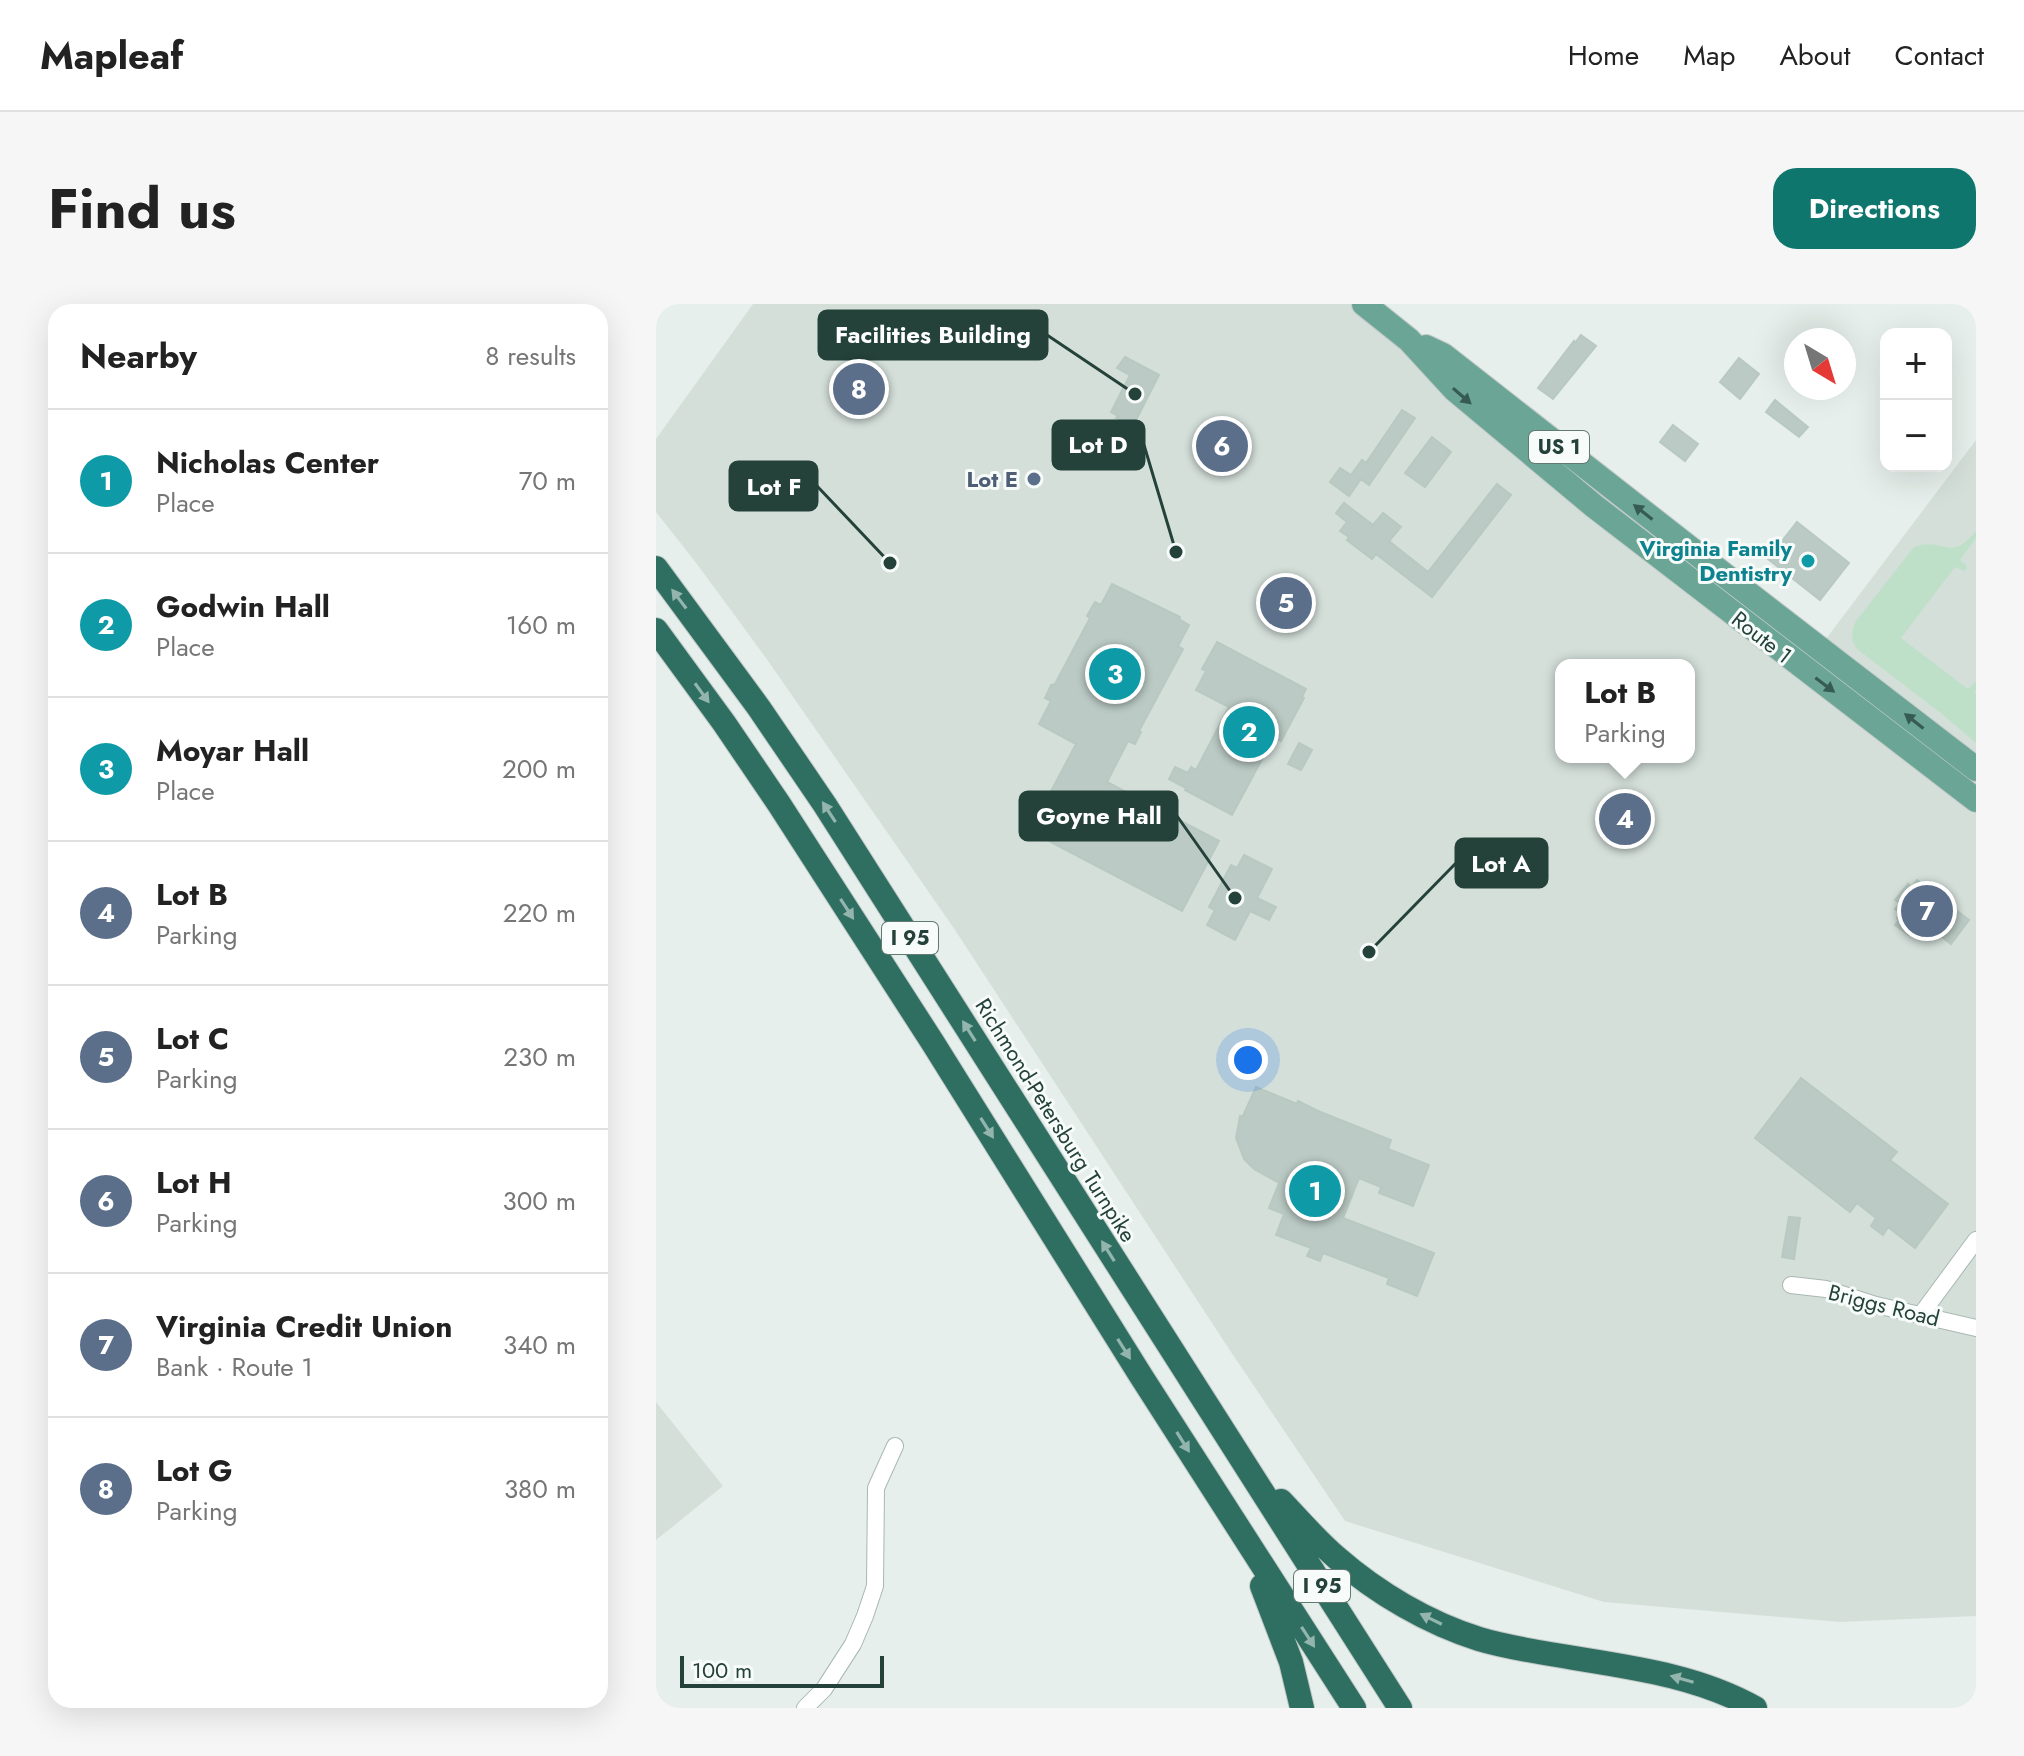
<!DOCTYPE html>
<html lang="en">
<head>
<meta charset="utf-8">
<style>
	:root { --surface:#fff; --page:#f6f6f6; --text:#222; --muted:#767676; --line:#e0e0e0; --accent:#0f766e }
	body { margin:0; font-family:Jost,sans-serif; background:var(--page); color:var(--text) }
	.controls { position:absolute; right:24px; top:24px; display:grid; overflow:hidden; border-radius:16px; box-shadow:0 8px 32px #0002 }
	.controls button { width:72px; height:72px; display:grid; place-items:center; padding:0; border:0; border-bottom:2px solid var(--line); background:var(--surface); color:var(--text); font:40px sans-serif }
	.compass { position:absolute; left:1128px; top:24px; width:72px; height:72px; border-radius:50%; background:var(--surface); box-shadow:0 8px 32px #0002; rotate:142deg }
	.scale { position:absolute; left:24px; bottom:20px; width:204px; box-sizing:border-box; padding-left:8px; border:4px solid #24423a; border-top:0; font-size:22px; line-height:28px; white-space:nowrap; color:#24423a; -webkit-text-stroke:6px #f7fbf9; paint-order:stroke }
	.you { position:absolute; left:592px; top:756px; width:28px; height:28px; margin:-20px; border:6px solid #fff; border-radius:50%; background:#1a73e8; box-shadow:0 0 0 12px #1a73e833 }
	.badge { display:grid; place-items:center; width:52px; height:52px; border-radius:50%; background:var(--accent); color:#fff; font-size:26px; font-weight:700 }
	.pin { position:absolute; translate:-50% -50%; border:4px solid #fff; box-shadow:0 2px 8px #0006 }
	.popup { position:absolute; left:899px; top:355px; width:140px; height:104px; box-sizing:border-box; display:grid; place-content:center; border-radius:16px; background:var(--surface); filter:drop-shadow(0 2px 6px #0005); font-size:26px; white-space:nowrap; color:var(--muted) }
	.popup b { font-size:30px; color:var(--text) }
	.popup::after { content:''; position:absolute; left:50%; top:100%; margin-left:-16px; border:16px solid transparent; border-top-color:var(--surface) }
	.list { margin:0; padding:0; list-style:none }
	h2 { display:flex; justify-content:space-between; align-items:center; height:104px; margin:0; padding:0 32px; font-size:34px }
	h2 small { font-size:26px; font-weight:400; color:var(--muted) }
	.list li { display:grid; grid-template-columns:52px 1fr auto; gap:24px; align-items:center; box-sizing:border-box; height:144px; padding:0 32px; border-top:2px solid var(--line) }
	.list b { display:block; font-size:30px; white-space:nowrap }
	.list p { margin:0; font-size:26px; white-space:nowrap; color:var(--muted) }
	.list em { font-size:26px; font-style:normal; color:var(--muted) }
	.map { position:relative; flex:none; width:1320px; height:1404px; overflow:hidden; border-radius:24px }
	header { display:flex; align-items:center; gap:48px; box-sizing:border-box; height:112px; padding:0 40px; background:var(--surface); border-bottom:2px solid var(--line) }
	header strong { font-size:38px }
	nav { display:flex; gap:44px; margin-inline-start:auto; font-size:28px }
	.intro { display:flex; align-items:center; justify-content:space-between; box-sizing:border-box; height:192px; padding:0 48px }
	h1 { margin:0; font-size:56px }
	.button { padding:20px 36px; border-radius:24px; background:var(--accent); color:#fff; font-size:28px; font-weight:700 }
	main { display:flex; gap:48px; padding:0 48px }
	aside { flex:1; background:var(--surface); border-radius:24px; box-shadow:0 8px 32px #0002 }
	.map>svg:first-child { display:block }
	.built { fill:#d4dfda; fill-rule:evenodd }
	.green { fill:#bfe0c8 }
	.building { fill:#bbcac4; stroke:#b8c9c2; stroke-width:2 }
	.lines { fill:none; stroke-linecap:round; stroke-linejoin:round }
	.minor-casing { stroke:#a8b8b2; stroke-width:18 }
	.primary-casing { stroke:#c2cac8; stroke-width:26 }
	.motorway-casing { stroke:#c2cac8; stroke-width:26 }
	.minor { stroke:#fff; stroke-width:16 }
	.primary { stroke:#6aa596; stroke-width:24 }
	.motorway { stroke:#2f6f62; stroke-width:24 }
	.oneway { fill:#365b51 }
	.oneway2 { fill:#93b5ae }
	.service-dot { fill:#5c6f8a; stroke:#f7fbf9; stroke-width:3 }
	.culture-dot { fill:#0f9aa8; stroke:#f7fbf9; stroke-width:3 }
	.labels { text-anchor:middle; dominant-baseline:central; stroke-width:6; stroke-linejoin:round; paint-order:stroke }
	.shield { fill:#f7fbf9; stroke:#637a73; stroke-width:2 }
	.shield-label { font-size:20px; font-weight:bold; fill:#24423a }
	.service-label { font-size:22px; font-weight:bold; fill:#4e5e75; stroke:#f7fbf9; text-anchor:end }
	.culture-label { font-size:22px; font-weight:bold; fill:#0d838f; stroke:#f7fbf9; text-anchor:end }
	.street-label { font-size:22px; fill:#24423a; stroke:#f7fbf9 }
	.leader { fill:none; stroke:#24423a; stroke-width:3 }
	.callout-dot { fill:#24423a; stroke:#f7fbf9; stroke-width:3 }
	.callout { fill:#24423a; stroke:#24423a; stroke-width:3 }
	.callout-label { font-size:24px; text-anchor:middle; font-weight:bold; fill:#fff }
</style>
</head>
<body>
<header>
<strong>Mapleaf</strong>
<nav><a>Home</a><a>Map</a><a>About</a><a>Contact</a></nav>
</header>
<div class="intro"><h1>Find us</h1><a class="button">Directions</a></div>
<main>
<aside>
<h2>Nearby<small>8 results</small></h2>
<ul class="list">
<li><span class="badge" style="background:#0f9aa8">1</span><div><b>Nicholas Center</b><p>Place</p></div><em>70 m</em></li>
<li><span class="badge" style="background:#0f9aa8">2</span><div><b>Godwin Hall</b><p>Place</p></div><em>160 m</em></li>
<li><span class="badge" style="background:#0f9aa8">3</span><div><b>Moyar Hall</b><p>Place</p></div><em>200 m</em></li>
<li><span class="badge" style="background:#5c6f8a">4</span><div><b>Lot B</b><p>Parking</p></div><em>220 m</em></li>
<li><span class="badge" style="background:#5c6f8a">5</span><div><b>Lot C</b><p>Parking</p></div><em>230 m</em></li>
<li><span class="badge" style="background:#5c6f8a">6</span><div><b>Lot H</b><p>Parking</p></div><em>300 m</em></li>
<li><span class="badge" style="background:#5c6f8a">7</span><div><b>Virginia Credit Union</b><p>Bank · Route 1</p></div><em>340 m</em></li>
<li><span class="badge" style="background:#5c6f8a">8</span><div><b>Lot G</b><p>Parking</p></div><em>380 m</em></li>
</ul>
</aside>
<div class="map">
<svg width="1320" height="1404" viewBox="0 0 1320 1404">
	<rect width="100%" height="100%" fill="#e6efeb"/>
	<!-- built -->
	<path class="built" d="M97,0H698L1148,364L1320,136V1312L1184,1318L948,1298L689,1217L573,1045L297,623L110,354L41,260L0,208V135ZM905,361H1033V453H905Z
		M0,1098L67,1182L0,1236Z"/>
	<!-- green -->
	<path class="green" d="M1320,227V234L1304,256L1310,261L1311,265L1308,267L1299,263L1245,334L1312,385L1320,377V386L1318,388L1320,390V439L1286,410L1201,345C1194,336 1195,327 1200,317L1258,243C1288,232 1293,260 1320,227Z"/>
	<!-- building -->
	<path class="building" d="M925,31L940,42L897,95L882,84L918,37L919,39Z
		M469,53L503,71L476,124L464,118L465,116L460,114L462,112L455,108L474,71L461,64Z
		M1083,54L1103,70L1084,95L1064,78Z
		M1119,96L1152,123L1143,133L1110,108Z
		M746,106L759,114L713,181L705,175L693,192L674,178L684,164L695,171L706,156L710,159Z
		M1017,121L1042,140L1029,157L1004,138Z
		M776,133L795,148L769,183L749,169Z
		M841,180L855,191L776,293L720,250L716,255L691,236L693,233L684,227L691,218L680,209L688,199L717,221L727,209L745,223L733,237L772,268Z
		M1141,218L1193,259L1164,296L1112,255Z
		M456,280L524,313L523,315L533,321L522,342L527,345L483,427L485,428L479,440L472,437L451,478L563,537L526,607L374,527L420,440L383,420L395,397L389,394L395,381L399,380L434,314L431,312L439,298L445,301Z
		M561,338L650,385L646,393L648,394L625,437L618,433L576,511L529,486L530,484L513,475L519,463L532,469L535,463L540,466L573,403L540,386L550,367L546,365Z
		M643,439L656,446L645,466L632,460Z
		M588,551L616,565L601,594L620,603L613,616L594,607L579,636L551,621L559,606L553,603L575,561L581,564Z
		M1261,576L1266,580L1274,578L1280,580L1284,586V594L1313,616L1295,640L1271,621L1267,627L1261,623L1253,631L1239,621L1243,616L1241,614L1244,609L1239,605L1244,599L1239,596L1252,580L1256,583Z
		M1145,774L1241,848L1234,856L1292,900L1259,944L1232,923L1227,931L1215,922L1220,914L1201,899L1194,908L1099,834Z
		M600,783L641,800L642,797L662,807L735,836L732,845L773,861L757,902L723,889L725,883L703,874L687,914L778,949L761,992L731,980L733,974L667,949L664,957L651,952L655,944L620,931L628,910L613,904L623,879L598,865L588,855L580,834L584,812H587Z
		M1133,913L1144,914L1138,955L1126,953Z"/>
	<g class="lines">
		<!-- minor casing -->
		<g class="minor-casing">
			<path id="minor" d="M1135,981L1170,985L1220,1001L1320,1024
				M1264,1012L1320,936
				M149,1404L168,1385L197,1340L209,1312L219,1282L220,1184L239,1142"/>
		</g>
		<!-- primary casing -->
		<g class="primary-casing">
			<path id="primary" d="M708,0L753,36L798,85L938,202L1320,496
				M770,43L787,51L1049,256L1320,465"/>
		</g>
		<!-- motorway casing -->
		<g class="motorway-casing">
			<path id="motorway" d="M0,264L103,404L169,501L744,1404
				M0,326L68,419L123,500L277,739L485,1072L698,1404
				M625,1197C643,1216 661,1237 681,1254C721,1289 772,1319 823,1335C846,1342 870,1346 894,1350C963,1362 1037,1369 1099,1404
				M606,1282L635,1358L646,1404"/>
		</g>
		<!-- minor -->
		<use href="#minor" class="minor"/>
		<!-- primary -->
		<use href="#primary" class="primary"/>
		<!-- motorway -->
		<use href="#motorway" class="motorway"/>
	</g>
	<!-- one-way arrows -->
	<defs><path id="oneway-solid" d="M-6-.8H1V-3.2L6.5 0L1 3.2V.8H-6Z" transform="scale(2)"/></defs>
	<g class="oneway">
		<use href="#oneway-solid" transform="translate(806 92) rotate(41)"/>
		<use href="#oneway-solid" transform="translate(987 208) rotate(-142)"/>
		<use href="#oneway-solid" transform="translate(1169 381) rotate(37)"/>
		<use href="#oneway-solid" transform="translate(1258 417) rotate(-142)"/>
	</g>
	<g class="oneway2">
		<use href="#oneway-solid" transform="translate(23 295) rotate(-127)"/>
		<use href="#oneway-solid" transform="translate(46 389) rotate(54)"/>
		<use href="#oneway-solid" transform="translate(173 508) rotate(-123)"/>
		<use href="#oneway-solid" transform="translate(191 605) rotate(57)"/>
		<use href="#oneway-solid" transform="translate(313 727) rotate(-122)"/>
		<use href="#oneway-solid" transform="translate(331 824) rotate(58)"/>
		<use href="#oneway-solid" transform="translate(452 947) rotate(-122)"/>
		<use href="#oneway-solid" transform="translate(468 1045) rotate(58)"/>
		<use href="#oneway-solid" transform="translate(527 1138) rotate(58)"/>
		<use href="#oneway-solid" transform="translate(775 1315) rotate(-154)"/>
		<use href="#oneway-solid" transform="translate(652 1333) rotate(57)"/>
		<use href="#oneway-solid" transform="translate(1026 1375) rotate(-164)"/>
	</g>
	<!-- markers -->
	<circle class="service-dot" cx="378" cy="175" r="8"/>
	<circle class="culture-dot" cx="1152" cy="257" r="8"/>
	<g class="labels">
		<!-- shield labels -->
		<g class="shield">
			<rect x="873" y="127" width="60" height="32" rx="6"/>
			<rect x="226" y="618" width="56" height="32" rx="6"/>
			<rect x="638" y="1266" width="56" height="32" rx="6"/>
		</g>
		<g class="shield-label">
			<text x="903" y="143">US 1</text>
			<text x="254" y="634">I 95</text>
			<text x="666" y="1282">I 95</text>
		</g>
		<!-- service labels -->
		<g class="service-label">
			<text x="362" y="175">Lot E</text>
		</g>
		<!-- culture labels -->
		<g class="culture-label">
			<text x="1136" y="244">Virginia Family<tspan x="1136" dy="25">Dentistry</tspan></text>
		</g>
		<!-- street labels -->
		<g class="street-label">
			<text transform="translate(1106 333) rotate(38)">Route 1</text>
			<text transform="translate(400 816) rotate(58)">Richmond-Petersburg Turnpike</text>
			<text transform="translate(1228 1001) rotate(14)">Briggs Road</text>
		</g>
	</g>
	<!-- callouts -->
	<path class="leader" d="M479 90L391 31M520 248L488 141M234 259L161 182M579 594L521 512M713 648L800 559"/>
	<g class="callout-dot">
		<circle cx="479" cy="90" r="8"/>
		<circle cx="520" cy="248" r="8"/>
		<circle cx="234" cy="259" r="8"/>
		<circle cx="579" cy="594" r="8"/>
		<circle cx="713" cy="648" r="8"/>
	</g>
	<g class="callout">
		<rect x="163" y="7" width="228" height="48" rx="8"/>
		<rect x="397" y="117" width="91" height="48" rx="8"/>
		<rect x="74" y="158" width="87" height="48" rx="8"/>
		<rect x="364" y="488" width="157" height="48" rx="8"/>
		<rect x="800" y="535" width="91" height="48" rx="8"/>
	</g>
	<g class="callout-label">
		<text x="277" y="39">Facilities Building</text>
		<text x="442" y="149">Lot D</text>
		<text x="118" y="191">Lot F</text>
		<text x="443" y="520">Goyne Hall</text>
		<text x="845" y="568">Lot A</text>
	</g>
</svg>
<div class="controls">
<button>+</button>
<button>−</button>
</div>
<svg class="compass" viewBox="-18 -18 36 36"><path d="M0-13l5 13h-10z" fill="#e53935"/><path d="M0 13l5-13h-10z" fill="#767676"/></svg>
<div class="scale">100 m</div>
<div class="you"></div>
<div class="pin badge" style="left:659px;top:887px;background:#0f9aa8">1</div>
<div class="pin badge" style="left:593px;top:428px;background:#0f9aa8">2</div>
<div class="pin badge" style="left:459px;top:370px;background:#0f9aa8">3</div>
<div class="pin badge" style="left:969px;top:515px;background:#5c6f8a">4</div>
<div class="popup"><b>Lot B</b>Parking</div>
<div class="pin badge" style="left:630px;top:299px;background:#5c6f8a">5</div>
<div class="pin badge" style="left:566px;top:142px;background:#5c6f8a">6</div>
<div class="pin badge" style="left:1271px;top:607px;background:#5c6f8a">7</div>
<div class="pin badge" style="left:203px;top:85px;background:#5c6f8a">8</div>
</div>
</main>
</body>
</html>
